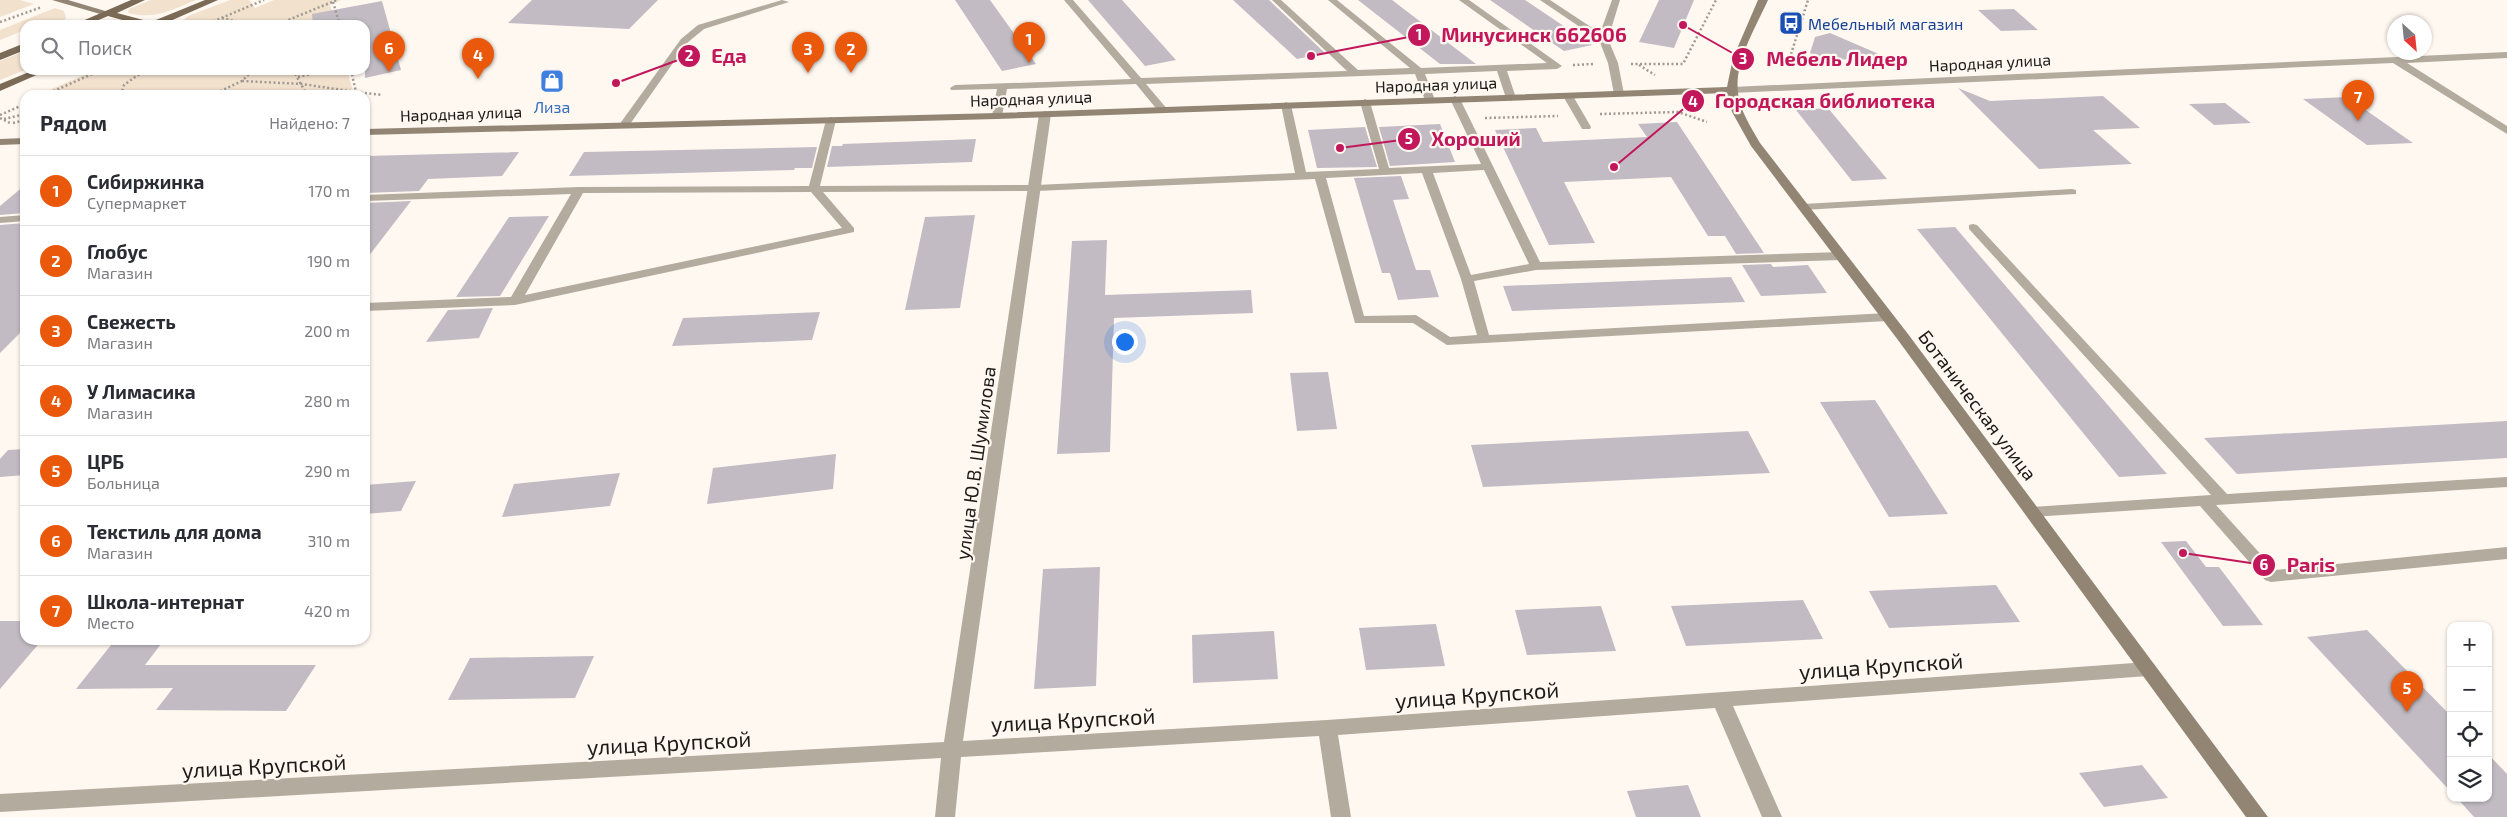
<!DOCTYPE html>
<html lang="ru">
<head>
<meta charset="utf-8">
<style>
	:root { --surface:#fff; --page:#f2f2f3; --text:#2b2b33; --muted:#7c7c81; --line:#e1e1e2; --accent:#ea580c }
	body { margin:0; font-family:"Exo 2",sans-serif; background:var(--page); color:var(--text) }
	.controls { position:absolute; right:15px; bottom:15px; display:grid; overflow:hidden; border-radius:10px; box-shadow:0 1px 4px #0004 }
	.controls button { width:45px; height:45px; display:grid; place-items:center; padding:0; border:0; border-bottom:1px solid var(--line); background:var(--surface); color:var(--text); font:25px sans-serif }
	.compass { position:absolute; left:2387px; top:15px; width:45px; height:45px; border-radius:50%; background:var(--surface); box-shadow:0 1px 4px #0004; rotate:153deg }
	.you { position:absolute; left:1124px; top:341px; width:18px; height:18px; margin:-12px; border:4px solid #fff; border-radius:50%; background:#1a73e8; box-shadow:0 0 0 8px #1a73e833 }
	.badge { display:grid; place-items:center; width:32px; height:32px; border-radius:50%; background:var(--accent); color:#fff; font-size:16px; font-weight:700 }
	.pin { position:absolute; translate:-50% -41px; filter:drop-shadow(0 1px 2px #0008) }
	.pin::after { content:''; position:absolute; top:26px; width:18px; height:15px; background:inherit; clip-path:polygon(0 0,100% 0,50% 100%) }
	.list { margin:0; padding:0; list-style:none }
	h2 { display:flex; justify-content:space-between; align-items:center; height:65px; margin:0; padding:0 20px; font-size:21px }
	h2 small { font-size:16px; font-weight:400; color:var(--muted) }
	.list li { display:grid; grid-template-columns:32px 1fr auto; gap:15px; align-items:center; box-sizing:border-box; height:70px; padding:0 20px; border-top:1px solid var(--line) }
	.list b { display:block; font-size:19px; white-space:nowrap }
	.list p { margin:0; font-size:16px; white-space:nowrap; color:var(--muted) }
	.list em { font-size:16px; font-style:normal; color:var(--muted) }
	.icon { flex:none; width:28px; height:28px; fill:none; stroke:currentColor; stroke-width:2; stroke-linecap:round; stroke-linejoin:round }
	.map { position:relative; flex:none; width:2507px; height:817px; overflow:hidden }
	.search { position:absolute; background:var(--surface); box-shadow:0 1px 4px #0004; left:20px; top:20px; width:350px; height:55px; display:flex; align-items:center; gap:12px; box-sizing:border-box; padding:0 18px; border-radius:15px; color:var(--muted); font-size:19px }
	.panel { position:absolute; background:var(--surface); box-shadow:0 1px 4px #0004; left:20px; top:90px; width:350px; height:555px; border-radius:15px }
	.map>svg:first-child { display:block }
	.green { fill:#f1e1cd }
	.building { fill:#c2bbc3 }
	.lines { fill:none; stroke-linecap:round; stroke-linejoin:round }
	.path { stroke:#9f9a94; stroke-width:2.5; stroke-dasharray:2 2.5; stroke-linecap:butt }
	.lane { fill:#b4ab9f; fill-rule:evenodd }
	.street { fill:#b4ab9f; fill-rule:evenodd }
	.secondary { fill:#928574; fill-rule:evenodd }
	.primary { fill:#7a6a56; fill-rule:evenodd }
	.labels { text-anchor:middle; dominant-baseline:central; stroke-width:4.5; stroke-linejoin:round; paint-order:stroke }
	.far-transit-label { font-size:16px; fill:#164399; stroke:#fff8f0; text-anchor:start }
	.far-street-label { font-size:16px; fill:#1d1b18; stroke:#fff8f0 }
	.far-shop-label { font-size:16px; fill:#366cbe; stroke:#fff8f0 }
	.street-label { font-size:19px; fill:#1d1b18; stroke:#fff8f0 }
	.near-street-label { font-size:22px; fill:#1d1b18; stroke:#fff8f0 }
	.leader { fill:none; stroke:#c2185b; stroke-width:2 }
	.callout-dot { fill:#c2185b; stroke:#fff8f0; stroke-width:2 }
	.mark-label { font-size:15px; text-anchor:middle; font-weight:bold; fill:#fff }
	.callout-label { font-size:20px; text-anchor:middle; font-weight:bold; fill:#c2185b; stroke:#fff8f0; stroke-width:4.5; stroke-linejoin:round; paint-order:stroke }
</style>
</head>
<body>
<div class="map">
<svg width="2507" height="817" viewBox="0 0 2507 817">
	<rect width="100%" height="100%" fill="#fff8f0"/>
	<!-- green -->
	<path class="green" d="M0,0H20L34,4L0,17Z
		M151,0H196C171,10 156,20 128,13L129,9Z
		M230,0H249L255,8L274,0H341L330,5L336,25H178L188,16Z
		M55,8L64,11L66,18C57,29 38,25 25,25V30L0,40V30Z
		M25,51V70L0,80V61Z
		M95,70H347L354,95H38Z"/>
	<!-- building -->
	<path class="building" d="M532,0H658L629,29L508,23Z
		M955,0H990L1036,64L1002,71Z
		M1088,0H1122L1176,60L1145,66Z
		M1233,0H1269L1325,53L1297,59Z
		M1358,0H1392L1476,64H1440Z
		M1490,0H1525L1592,45L1564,51Z
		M1659,0H1694L1674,48L1639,42Z
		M382,1L401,70L365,78V25H313L312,14Z
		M2014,9L2038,30L2001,31L1978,10Z
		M1830,33L1888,58L1826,60L1810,53L1815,37Z
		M1958,88L1990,101L2103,96L2140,128L2093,130L2132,164L2039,169Z
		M2347,97L2413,143L2367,145L2303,99Z
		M2225,103L2251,123L2214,125L2189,104Z
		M1828,108L1887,179L1852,181L1796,110Z
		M1677,122L1764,253L1736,254L1725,236H1708L1671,177L1564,182L1595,243L1549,245L1495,130L1536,128L1543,142L1647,137L1638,124Z
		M1440,124L1455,162L1390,166L1379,127Z
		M1365,127L1377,167L1317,168L1308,130Z
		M976,139L972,162L827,167L832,146H842L843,144Z
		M817,147L812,168H795L794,170L569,176L584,152Z
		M519,152L502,176L428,179L419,191L365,193V156Z
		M1401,176L1409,199L1393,200L1416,270H1430L1439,297L1398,300L1390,273H1382L1354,178Z
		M25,185V213L0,215V206Z
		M411,201L365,261V203Z
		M975,215L960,308L905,310L925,217Z
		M549,216L500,296L456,297L509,217Z
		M25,223V328L0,353V225Z
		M1955,227L2167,474L2119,477L1917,229Z
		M1107,240L1105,295L1251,290L1253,313L1114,318L1110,452L1057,454L1072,241Z
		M1771,264L1773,267L1808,265L1827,293L1761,296L1742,265Z
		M1731,277L1745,302L1512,311L1503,286Z
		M493,308L479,338L426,342L448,310Z
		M820,312L812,340L672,346L683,318Z
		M1328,372L1337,429L1297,431L1290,373Z
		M1875,400L1948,514L1889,517L1820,402Z
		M2507,421V458L2237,474L2204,438Z
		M1748,431L1770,473L1483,487L1471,445Z
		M25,449V475L0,477V459L8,450Z
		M836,454L833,489L707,504L713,468Z
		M620,473L610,506L502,517L514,484Z
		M416,481L401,511L365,514V485Z
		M2186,541L2206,567H2219L2263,625L2223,626L2161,542Z
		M1100,567L1096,686L1034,689L1043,569Z
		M1996,585L2020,622L1889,628L1869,591Z
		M1803,600L1823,639L1686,646L1671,606Z
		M1601,606L1616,651L1527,655L1515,610Z
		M0,621H25V640H42L0,689Z
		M1436,624L1445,666L1366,670L1359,628Z
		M2367,630L2451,716V792L2307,637Z
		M1274,631L1278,679L1193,683L1192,635Z
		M115,640H164L145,665H316L286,711L156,710L173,688L76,689Z
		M594,656L575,698L448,700L470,658Z
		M2488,754L2507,774V817H2474L2457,798H2488Z
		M2142,765L2168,798L2104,807L2079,773Z
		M1688,785L1701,817H1636L1627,791Z"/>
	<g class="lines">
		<!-- path -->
		<path class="path" d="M333,2L340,25
			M222,18L250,25
			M0,22L42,7
			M205,25L264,0
			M276,25L337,0
			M1631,64H1683L1716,0
			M1573,65L1594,64
			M1639,65L1655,75
			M1787,67L1808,0
			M293,70L307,95
			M351,70L356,92L382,95
			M298,77L330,70
			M242,81L302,84L356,92
			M45,95L101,70
			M104,95L121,91
			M121,95L124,85L145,70
			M212,95L242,81L253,70
			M1600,114L1678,112L1707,122
			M0,115L25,104
			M0,118L12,124
			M1485,118L1558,116
			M4,119L25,114
			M13,123L25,120"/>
		<!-- lane -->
		<path class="lane" d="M782,0L789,2L704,29L687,43L628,127H620L619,125L681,39L698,25Z
			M1064,0H1073L1141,78L1347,71L1272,0H1281L1358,70L1410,68L1328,0H1337L1421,68L1547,63L1459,0H1469L1562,66L1557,69L1507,71L1516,98L1511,101L1506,98L1497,71L1425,74L1435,100L1430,103L1425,100L1415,74L1146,84L1168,110L1163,113L1159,112L1136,84L1007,89L1002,116L997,119L992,116L997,89L951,90L950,88L955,85L1131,79Z
			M1540,0H1550L1600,33L1612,0H1620L1608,39L1618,63L1624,94L1623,96L1614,94L1608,63L1599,40Z
			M1568,93L1573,96L1591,127L1590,129H1582L1581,127L1563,96Z
			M1455,96L1460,99L1540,262L1841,252L1847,256L1841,260L1536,270L1474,281L1489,335L1887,313L1893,317L1887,321L1447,345L1413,323H1355L1315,179L1036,191L823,192L854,228V232L515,305L365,311V303L511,297L571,194L365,201V195L579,187L809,186L826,120L831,117L836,120L820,186L1036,185L1295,173L1281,105L1286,102L1291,105L1306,172L1379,169L1360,102L1365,99L1370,102L1389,168L1481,164L1450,99ZM1484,170L1529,264L1471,275L1433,173ZM1422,173L1461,279L1477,335L1450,337L1416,315L1364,316L1326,178ZM811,192L842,228L525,295L583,193Z
			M2072,189L2076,190V194L1803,210L1797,207L1803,204Z
			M25,215V221L0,223V217Z
			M1973,224L1977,225L2227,494L2507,477V487L2216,505L2275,570L2507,547V559L2271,582L2265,580L2200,506L2032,517L2027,516L2025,512L2027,508L2032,507L2211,495L1969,229V225Z"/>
		<!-- street -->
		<path class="street" d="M2507,52V58L2407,63L2507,126V134L2393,63L1732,93L1727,90L1732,87Z
			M1045,111L1051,114L963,741L1327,720L2148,662L2154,664L2157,669L2154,674L2148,676L1733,706L1782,817H1762L1715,708L1338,735L1351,817H1331L1319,736L961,757L955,817H935L941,758L0,812V794L944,742L1039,114Z"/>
		<!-- secondary -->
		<path class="secondary" d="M52,0H68L112,13L107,16Z
			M1758,0H1768C1756,27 1734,62 1738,93C1740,111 1751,127 1760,143L1908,334L2268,817H2246L1898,340L1751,146L1732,112L1727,93L997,119L365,135V129L997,113L1727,87L1733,58Z
			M25,138V144L0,145V139Z"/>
		<!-- primary -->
		<path class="primary" d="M131,0H145L117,13L151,22L205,0H218L161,25H140L108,16L87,25H73Z
			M25,43V50L0,60V53Z
			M34,70H48L0,91V84Z"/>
	</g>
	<!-- icons -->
	<defs>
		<g id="bus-square" transform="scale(1.25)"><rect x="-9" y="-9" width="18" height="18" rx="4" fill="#1a4fb4" stroke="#fff8f0"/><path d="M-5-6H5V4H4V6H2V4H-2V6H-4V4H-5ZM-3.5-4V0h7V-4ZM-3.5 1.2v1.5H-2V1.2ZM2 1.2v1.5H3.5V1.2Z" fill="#fff"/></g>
		<g id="shop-square" transform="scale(1.25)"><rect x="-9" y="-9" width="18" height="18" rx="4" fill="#3f7fe0" stroke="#fff8f0"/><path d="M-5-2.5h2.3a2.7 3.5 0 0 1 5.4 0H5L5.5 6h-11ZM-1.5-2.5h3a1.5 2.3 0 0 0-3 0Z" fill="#fff"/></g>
	</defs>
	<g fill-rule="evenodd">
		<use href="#bus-square" x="1791" y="23"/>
		<use href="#shop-square" x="552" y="81"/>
	</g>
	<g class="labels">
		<!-- far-transit labels -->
		<g class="far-transit-label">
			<text x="1808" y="23">Мебельный магазин</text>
		</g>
		<!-- far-street labels -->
		<g class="far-street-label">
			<text transform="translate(1990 62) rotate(-3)">Народная улица</text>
			<text transform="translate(1436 84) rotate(-2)">Народная улица</text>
			<text transform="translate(1031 98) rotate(-2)">Народная улица</text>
			<text transform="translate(461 113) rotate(-2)">Народная улица</text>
		</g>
		<!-- far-shop labels -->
		<g class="far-shop-label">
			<text x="552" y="106">Лиза</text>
		</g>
		<!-- street labels -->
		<g class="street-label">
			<text transform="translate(1978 405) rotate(53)">Ботаническая улица</text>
			<text transform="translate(975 463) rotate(-82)">улица Ю.В. Шумилова</text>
		</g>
		<!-- near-street labels -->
		<g class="near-street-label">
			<text transform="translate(1881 665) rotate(-4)">улица Крупской</text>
			<text transform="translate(1477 694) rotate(-4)">улица Крупской</text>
			<text transform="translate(1073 719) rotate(-3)">улица Крупской</text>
			<text transform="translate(669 742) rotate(-3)">улица Крупской</text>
			<text transform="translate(264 765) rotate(-3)">улица Крупской</text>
		</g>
	</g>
	<!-- callouts -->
	<path class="leader" d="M1311 56L1419 35M616 83L689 56M1683 25L1743 59M1614 167L1693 101M1340 148L1409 139M2183 553L2264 565"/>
	<g class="callout-dot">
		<circle cx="1311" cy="56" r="5"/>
		<circle cx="616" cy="83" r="5"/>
		<circle cx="1683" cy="25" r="5"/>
		<circle cx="1614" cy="167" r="5"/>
		<circle cx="1340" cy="148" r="5"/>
		<circle cx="2183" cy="553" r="5"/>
		<circle cx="1419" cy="35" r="12"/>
		<circle cx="689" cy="56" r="12"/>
		<circle cx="1743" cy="59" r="12"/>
		<circle cx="1693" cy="101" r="12"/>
		<circle cx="1409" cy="139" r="12"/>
		<circle cx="2264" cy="565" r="12"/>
	</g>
	<g class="mark-label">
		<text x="1419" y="40">1</text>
		<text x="689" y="61">2</text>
		<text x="1743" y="64">3</text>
		<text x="1693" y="107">4</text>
		<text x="1409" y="144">5</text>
		<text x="2264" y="570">6</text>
	</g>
	<g class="callout-label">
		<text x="1534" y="42">Минусинск 662606</text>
		<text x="729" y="63">Еда</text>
		<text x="1837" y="66">Мебель Лидер</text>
		<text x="1825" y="108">Городская библиотека</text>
		<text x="1476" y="146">Хороший</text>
		<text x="2311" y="572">Paris</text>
	</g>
</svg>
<div class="controls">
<button>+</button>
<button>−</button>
<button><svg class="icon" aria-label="locate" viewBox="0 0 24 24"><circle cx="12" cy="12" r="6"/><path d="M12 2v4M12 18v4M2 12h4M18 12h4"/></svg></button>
<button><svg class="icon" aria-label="layers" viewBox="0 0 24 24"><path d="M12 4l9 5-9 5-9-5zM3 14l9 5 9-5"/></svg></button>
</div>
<svg class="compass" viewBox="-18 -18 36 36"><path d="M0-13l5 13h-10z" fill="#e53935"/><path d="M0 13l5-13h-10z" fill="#7c7c81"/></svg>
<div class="you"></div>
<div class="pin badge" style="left:1029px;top:63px">1</div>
<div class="pin badge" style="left:851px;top:73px">2</div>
<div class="pin badge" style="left:808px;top:73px">3</div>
<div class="pin badge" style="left:478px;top:79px">4</div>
<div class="pin badge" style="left:2407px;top:712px">5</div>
<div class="pin badge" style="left:389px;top:72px">6</div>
<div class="pin badge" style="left:2358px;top:121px">7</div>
<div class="search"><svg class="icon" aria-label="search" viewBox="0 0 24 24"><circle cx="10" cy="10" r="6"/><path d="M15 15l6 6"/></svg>Поиск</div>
<section class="panel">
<h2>Рядом<small>Найдено: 7</small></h2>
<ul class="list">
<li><span class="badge">1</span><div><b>Сибиржинка</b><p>Супермаркет</p></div><em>170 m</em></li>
<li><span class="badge">2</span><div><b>Глобус</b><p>Магазин</p></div><em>190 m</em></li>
<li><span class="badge">3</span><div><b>Свежесть</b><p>Магазин</p></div><em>200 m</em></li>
<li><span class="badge">4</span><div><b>У Лимасика</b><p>Магазин</p></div><em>280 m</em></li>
<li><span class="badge">5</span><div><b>ЦРБ</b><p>Больница</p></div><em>290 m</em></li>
<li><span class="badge">6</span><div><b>Текстиль для дома</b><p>Магазин</p></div><em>310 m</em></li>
<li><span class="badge">7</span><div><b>Школа-интернат</b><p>Место</p></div><em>420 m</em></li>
</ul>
</section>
</div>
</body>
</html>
